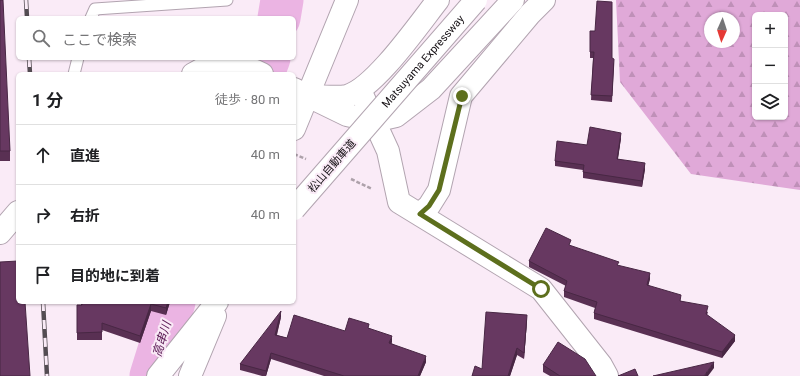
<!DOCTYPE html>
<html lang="ja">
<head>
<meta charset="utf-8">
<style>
	:root { --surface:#fff; --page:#f2f2f2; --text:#202124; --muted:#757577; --line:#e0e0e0 }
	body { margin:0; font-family:Roboto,"Noto Sans JP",sans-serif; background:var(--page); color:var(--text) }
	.controls { position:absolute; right:12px; top:12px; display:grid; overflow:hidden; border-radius:6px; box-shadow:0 1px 3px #0004 }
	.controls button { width:36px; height:36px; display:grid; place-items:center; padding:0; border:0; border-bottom:1px solid var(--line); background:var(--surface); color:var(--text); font:20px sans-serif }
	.compass { position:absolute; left:704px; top:12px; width:36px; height:36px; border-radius:50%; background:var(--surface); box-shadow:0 1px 3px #0004; rotate:183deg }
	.stop { position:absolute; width:12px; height:12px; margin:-9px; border:3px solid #5d6f1d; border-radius:50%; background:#fff }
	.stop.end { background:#5d6f1d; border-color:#fff; box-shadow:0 1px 4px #0008 }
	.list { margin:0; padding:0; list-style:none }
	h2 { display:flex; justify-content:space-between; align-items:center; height:52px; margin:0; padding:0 16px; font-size:17px }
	h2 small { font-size:13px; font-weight:400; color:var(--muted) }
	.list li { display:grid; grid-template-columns:26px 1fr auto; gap:12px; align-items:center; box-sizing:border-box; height:60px; padding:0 16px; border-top:1px solid var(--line) }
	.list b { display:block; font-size:15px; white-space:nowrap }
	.list em { font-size:13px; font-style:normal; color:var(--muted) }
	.icon { flex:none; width:22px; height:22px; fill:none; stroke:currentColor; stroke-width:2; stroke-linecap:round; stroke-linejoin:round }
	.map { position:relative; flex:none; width:800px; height:376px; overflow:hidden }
	.search { position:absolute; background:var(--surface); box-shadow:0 1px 3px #0004; left:16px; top:16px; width:280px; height:44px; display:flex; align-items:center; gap:10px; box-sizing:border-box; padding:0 14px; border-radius:6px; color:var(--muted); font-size:15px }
	.panel { position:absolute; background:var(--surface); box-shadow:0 1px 3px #0004; left:16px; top:72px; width:280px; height:232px; border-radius:6px }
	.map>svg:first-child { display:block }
	.forest { fill:url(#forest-firs); fill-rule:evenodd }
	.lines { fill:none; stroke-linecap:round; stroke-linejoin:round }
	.river { stroke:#ebb4e3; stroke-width:43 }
	.lane-casing { stroke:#b2a4b0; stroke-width:13 }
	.street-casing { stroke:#b2a4b0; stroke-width:24 }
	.highway-casing { stroke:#b2a4b0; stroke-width:24 }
	.path { stroke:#ada1aa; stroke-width:2.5; stroke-dasharray:4 2; stroke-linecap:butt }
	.lane { stroke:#fff; stroke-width:11 }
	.street { stroke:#fff; stroke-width:22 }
	.highway { stroke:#fff; stroke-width:22 }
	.rail-casing { stroke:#534c52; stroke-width:4.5 }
	.rail { stroke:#faebf7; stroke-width:3; stroke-dasharray:9; stroke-linecap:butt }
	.highway-bridge-casing { stroke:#b2a4b0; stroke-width:24; stroke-linecap:butt }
	.highway-bridge { stroke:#fff; stroke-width:22 }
	.wall { fill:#593053 }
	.shaded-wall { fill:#482744 }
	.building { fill:#673861; stroke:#482744 }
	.route { stroke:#5d6f1d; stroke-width:5 }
	.labels { text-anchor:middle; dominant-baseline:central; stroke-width:4; stroke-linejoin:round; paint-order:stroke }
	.street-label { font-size:11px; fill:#151014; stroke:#faebf7 }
	.water-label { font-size:12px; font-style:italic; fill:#5c1c56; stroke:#faebf7 }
</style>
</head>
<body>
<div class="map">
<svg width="800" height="376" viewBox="0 0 800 376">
	<defs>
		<pattern id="forest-firs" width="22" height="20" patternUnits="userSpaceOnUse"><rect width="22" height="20" fill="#e0a9d8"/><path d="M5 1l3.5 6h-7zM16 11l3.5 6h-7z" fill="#bf90b8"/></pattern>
	</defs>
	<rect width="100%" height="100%" fill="#faebf7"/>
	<!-- forest -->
	<path class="forest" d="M616,0H800V190L691,174L620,82ZM755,15H785V117H755ZM710,18H734V42H710Z"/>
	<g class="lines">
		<!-- river -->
		<path class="river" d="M279,18L282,0
			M263,74L269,58
			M151,376L174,302"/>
		<!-- lane casing -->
		<g class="lane-casing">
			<path id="lane" d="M91,18L95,9L227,0
				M74,74L78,58"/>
		</g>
		<!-- street casing -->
		<g class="street-casing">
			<path id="street" d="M193,74C213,61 242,64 262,74
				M294,89L308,96
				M360,90L388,151L399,202L541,289L601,365L607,376
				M420,214L429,206L439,190L461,96L530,14L544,0
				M0,233L18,212"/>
		</g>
		<!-- highway casing -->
		<g class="highway-casing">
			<path id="highway" d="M308,96L347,115L374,121L396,116L431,89L513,0
				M313,96C323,96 337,98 347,96C375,88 419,24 438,0
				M294,129L347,0
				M158,376L217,302
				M190,376L215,316"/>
		</g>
		<!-- path -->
		<path class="path" d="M294,154L306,159
			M351,179L372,189"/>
		<!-- lane -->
		<use href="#lane" class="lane"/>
		<!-- street -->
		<use href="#street" class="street"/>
		<!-- highway -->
		<use href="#highway" class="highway"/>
		<!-- rail casing -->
		<g class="rail-casing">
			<path id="rail" d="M26,0L27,18
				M29,58L30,74
				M43,302L47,376"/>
		</g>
		<!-- rail -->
		<use href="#rail" class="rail"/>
		<!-- highway-bridge casing -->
		<g class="highway-bridge-casing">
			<g id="highway-bridge">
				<path id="s1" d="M294,209L476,0"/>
			</g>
		</g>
		<!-- highway-bridge -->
		<use href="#highway-bridge" class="highway-bridge"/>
	</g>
	<!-- wall -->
	<path class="wall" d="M0,0L10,151V161H0Z
		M590,31L612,58L614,64L612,102L591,100L593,58H590Z
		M621,138L618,159L645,169L642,187L583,178V170L555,166V161L587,145Z
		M571,246L650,279L648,285L681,301L708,312L707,315L735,341L722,358L594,319V313L595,308L564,297V291L566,286L529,267V261Z
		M81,302H170L166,315L151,311L140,343L102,330V340H77V305H81Z
		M281,317L277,335L287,338L369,328L392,342L391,343L426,362L420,376H324L271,359L266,376H262L240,370V364Z
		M527,321L524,359L517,355L510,376H472L482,369Z
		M543,365L596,376H550L543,372Z"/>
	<!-- shaded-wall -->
	<path class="shaded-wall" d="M621,133V138L617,164V159Z
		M645,163V169L642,187V181Z
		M650,273V279L647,291V285Z
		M168,302H170L166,315V308Z
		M151,304V311L140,343V336Z
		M281,311V317L275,341V335Z
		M527,315V321L524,359V353Z
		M735,335V341L722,358V352Z
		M392,336V342L389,349V343Z
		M517,348V355L510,376H508Z
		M271,353V359L266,376V371Z
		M426,356V362L420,376H418Z
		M714,362V368L708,376H704Z"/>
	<!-- building -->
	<path class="building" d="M0,0H3L10,151H0Z
		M597,1L612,2V58L614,59L612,96L591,95L594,52H590V31H595Z
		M590,127L621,133L617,159L645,163L642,181L583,172L584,165L555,161L557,141L587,145Z
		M546,228L571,240L569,245L619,262L617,265L650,273L647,285L681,295L680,301L708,306L706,314L735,335L722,352L594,313L597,302L564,291L567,281L529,261Z
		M18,261V302H25L30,376H0V262Z
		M82,302H168L166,308L151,304L140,336L102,323V332L77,333V305H82Z
		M281,311L275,335L287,338L294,315L345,331L349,318L369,324L368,328L392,336L389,343L426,356L418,376H344L271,353L266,371L240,364Z
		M486,312L527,315L524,353L517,348L508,376H472L475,366L482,369Z
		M558,342L585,359L596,376H560L543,365Z
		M714,362L704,376H653Z
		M635,369L638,376H618Z"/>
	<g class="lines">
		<!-- route -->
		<path class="route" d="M462,96L439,190L429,206L420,214L541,289"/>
	</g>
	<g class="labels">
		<!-- street labels -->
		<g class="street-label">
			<text stroke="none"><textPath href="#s1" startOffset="196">Matsuyama Expressway</textPath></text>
			<text transform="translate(332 166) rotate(-49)">松山自動車道</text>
		</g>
		<!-- water labels -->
		<g class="water-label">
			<text transform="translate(162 339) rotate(-73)">高串川</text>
		</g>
	</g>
</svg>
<div class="controls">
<button>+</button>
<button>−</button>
<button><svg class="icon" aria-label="layers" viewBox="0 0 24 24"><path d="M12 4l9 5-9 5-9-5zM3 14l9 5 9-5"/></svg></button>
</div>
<svg class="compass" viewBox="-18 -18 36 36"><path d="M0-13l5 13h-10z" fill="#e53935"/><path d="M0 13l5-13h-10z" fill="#757577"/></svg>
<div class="stop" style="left:541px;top:289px"></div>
<div class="stop end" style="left:462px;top:96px"></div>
<div class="search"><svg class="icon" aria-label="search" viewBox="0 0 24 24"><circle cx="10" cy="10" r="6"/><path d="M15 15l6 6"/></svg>ここで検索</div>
<section class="panel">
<h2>1 分<small>徒歩 · 80 m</small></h2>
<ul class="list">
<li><svg class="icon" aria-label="ahead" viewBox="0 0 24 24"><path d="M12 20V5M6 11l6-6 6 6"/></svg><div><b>直進</b></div><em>40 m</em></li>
<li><svg class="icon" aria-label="right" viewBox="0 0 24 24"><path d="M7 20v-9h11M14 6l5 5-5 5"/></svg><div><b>右折</b></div><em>40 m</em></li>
<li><svg class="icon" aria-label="arrive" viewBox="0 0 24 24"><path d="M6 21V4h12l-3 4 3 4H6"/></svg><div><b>目的地に到着</b></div></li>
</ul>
</section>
</div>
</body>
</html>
